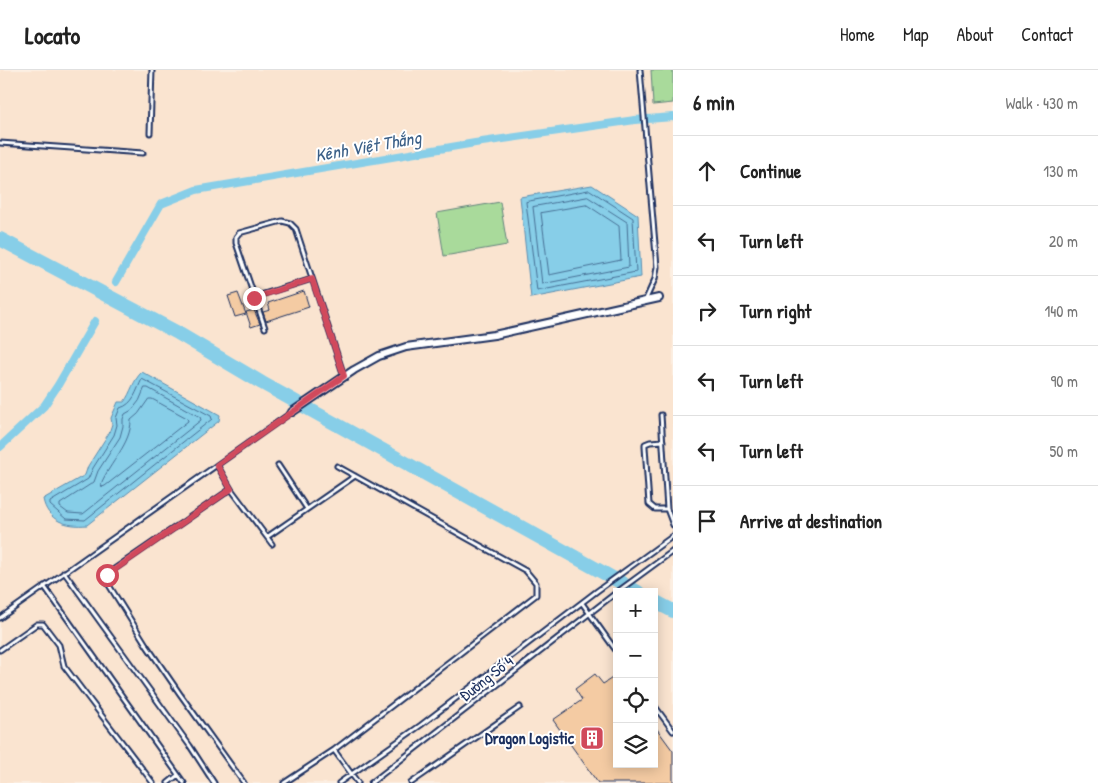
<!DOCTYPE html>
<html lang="en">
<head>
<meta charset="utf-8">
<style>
	:root { --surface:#fff; --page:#f2f2f2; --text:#222; --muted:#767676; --line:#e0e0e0 }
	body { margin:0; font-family:"Patrick Hand",sans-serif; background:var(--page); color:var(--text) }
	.controls { position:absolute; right:15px; bottom:15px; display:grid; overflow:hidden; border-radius:0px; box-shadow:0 2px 12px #0003 }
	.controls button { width:45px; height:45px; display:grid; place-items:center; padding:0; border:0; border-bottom:1px solid var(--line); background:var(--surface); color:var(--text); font:25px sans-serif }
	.stop { position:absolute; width:15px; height:15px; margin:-11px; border:4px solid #d1495b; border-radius:50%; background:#fff }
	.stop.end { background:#d1495b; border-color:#fff; box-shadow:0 1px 5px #0008 }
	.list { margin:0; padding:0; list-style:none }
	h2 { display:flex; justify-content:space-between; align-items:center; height:65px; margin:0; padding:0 20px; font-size:21px }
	h2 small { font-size:16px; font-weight:400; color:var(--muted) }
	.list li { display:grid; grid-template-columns:32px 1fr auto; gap:15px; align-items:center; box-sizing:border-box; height:70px; padding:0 20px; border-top:1px solid var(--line) }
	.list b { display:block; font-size:19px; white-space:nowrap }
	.list em { font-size:16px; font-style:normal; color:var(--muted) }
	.icon { flex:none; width:28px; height:28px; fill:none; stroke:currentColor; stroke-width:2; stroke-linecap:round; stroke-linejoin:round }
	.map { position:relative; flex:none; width:673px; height:713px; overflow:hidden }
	header { display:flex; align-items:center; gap:30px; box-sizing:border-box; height:70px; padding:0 25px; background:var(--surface); border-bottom:1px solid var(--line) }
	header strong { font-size:24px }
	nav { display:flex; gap:28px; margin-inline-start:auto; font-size:18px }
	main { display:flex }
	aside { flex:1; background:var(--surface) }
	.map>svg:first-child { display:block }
	.built { fill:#fae4d0; fill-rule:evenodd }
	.green { fill:#a9da9b; stroke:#62847c }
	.water { fill:#87cee8; stroke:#5c8eb1 }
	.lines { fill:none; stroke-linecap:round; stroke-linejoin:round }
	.shore { stroke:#466f95; stroke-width:1 }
	.canal { stroke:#87cee8; stroke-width:8 }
	.river { stroke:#87cee8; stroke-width:14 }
	.building { fill:#f4cba3; stroke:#1b2f5e }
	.lane-casing { stroke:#1b2f5e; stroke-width:7 }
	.street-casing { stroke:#1b2f5e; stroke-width:10 }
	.lane { stroke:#fff; stroke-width:3 }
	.street { stroke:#fff; stroke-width:6 }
	.route { stroke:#d1495b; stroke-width:6 }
	.labels { text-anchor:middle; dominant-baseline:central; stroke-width:4; stroke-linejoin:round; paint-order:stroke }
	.street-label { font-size:16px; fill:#1b2f5e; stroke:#fff }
	.poi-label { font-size:16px; font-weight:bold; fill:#1b2f5e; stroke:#fff; text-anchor:end }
	.water-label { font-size:18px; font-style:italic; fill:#3b5f87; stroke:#fff }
</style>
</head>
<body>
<header>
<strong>Locato</strong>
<nav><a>Home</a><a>Map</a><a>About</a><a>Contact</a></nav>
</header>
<main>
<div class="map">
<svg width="673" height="713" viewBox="0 0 673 713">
	<rect width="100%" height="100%" fill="#fcefe3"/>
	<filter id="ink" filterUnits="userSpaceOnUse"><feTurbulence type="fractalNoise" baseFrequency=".02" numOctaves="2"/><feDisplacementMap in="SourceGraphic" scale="10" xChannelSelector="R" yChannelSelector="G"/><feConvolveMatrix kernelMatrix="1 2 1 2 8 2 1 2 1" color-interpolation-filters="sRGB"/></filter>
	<g filter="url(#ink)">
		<!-- built -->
		<path class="built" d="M0,0H673V713H0ZM617,522H654V694H617Z"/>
		<!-- green -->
		<path class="green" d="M651,0H673V33L653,35Z
			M500,132L507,175L444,186L437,143Z"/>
		<!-- water -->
		<path class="water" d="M592,115L638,145L641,207L531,228L520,127Z
			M142,302L220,345L219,351L87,455C67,457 47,451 43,429L85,405L88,396L109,363L112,354L111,348L118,332H124C131,323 133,310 142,302Z"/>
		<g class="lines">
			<!-- shore -->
			<path class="shore" d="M590,120L633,148L636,202L537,221L526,132Z
				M588,127L627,152L629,197L542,214L533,137Z
				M587,135L619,156L621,190L549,205L541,143Z
				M142,309L211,346L212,349L85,450L66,449L50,435V432L88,409L93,398L114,365L117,355L116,348L120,338C134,334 136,321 142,309Z
				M145,318H148L200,347L201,350L83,444L68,443L60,437V434L94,412L98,401L120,367L123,356V349L125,344L132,340L139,331Z
				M149,329H152L187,348L188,351L105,416L102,417L101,414C110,392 131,374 131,350L138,344Z"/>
			<!-- canal -->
			<path class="canal" d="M116,212L161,134L196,120L475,73L635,50L673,47
				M0,377L44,336L58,315L95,251"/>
			<!-- river -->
			<path class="river" d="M0,169L176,262L262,313L638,522
				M654,531L673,541"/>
		</g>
		<!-- building -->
		<path class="building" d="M304,221L309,237L266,251L263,242L270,240L268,233Z
			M238,223L246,244L235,247L228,226Z
			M254,240L260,254L251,257L246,242Z
			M595,604L603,614L617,605V694H654V655L673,681V713H598L553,650L582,630L575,619Z"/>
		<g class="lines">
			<!-- lane casing -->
			<g class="lane-casing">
				<path id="lane" d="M640,0L657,197L655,209L645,231
					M150,63L152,0
					M0,73L143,83
					M254,227L312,209
					M265,258L236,173V167L239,163L282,151L290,153L296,159L344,306
					M661,345L667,439L673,455
					M663,371L650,372L645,374V377L649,434L655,439H667
					M217,395L231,419L272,474
					M278,395L307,439
					M231,419L110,502L107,508V512L147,576L180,624L244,713
					M267,467L355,406
					M64,502L190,676L214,713
					M44,516L184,713
					M617,522L673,481
					M582,533L617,582
					M0,548L292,342
					M0,580L37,554H43L59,575L64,596L153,713
					M654,635L673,661
					M334,680L358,713
					M168,713L178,705
					M284,713L334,680L536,525V513L526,501L337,396
					M339,713L421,655L597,521L673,466
					M371,713L617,522
					M411,713L520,637"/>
			</g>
			<!-- street casing -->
			<g class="street-casing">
				<path id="street" d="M292,342L354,300L379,286L406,277L494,265L659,228"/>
			</g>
			<!-- lane -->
			<use href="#lane" class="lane"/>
			<!-- street -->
			<use href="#street" class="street"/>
		</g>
	</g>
	<g class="lines" filter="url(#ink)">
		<!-- route -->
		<path class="route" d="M107,505L231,419L217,395L344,306L312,209L254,228"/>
	</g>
	<!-- icons -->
	<defs>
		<g id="building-square" transform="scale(1.25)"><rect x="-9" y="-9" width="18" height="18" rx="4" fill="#d1495b" stroke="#fff"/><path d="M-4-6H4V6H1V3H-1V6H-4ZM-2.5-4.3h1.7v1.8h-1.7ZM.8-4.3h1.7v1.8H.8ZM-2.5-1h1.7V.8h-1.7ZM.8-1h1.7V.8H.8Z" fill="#fff"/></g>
	</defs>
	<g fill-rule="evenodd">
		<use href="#building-square" x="592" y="668"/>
	</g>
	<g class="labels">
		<!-- street labels -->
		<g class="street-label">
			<text transform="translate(486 608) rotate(-38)">Đường Số 4</text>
		</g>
		<!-- poi labels -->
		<g class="poi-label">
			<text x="574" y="668">Dragon Logistic</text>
		</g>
		<!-- water labels -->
		<g class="water-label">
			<text transform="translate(368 76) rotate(-10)">Kênh Việt Thắng</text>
		</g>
	</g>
</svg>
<div class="controls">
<button>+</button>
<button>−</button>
<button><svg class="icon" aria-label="locate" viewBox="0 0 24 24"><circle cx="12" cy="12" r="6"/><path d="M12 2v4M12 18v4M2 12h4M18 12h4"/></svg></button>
<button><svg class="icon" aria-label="layers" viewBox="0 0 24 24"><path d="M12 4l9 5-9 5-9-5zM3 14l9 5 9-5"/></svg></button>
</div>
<div class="stop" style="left:107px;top:505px"></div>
<div class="stop end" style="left:254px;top:228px"></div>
</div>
<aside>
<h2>6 min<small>Walk · 430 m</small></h2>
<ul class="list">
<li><svg class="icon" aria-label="ahead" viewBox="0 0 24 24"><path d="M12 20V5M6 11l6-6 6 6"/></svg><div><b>Continue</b></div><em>130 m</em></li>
<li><svg class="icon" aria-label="left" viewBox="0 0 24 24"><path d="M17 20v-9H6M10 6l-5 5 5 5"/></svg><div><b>Turn left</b></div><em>20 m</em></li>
<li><svg class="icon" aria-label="right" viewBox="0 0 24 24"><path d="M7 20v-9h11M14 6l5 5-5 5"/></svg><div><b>Turn right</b></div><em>140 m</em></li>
<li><svg class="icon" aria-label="left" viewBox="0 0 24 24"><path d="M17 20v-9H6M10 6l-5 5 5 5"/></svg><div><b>Turn left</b></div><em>90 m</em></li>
<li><svg class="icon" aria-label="left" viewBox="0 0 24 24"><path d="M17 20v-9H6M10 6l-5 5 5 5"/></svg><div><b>Turn left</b></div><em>50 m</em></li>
<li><svg class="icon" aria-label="arrive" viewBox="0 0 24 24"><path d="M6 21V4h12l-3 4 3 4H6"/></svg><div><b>Arrive at destination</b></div></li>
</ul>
</aside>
</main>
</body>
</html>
